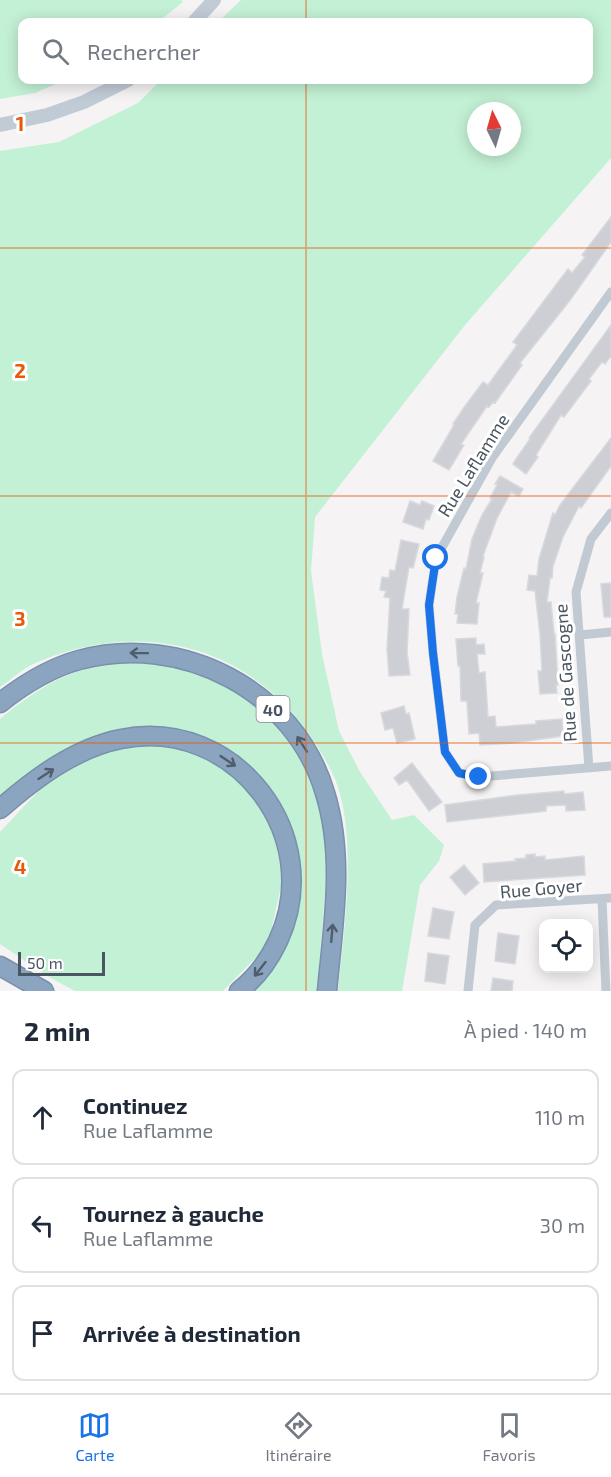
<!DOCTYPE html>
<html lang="fr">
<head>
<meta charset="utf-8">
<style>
	:root { --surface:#fff; --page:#f2f2f3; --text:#1f2937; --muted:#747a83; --line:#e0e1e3; --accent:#1a73e8 }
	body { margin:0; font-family:"Exo 2",sans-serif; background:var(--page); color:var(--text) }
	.controls { position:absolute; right:18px; bottom:18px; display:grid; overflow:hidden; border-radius:12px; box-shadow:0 3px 15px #0003 }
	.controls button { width:54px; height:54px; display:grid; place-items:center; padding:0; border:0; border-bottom:2px solid var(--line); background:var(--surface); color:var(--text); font:30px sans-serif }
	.compass { position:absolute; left:467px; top:102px; width:54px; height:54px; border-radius:50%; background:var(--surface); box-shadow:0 3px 15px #0003; rotate:355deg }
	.scale { position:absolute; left:18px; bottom:15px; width:87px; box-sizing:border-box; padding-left:6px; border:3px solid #4a5661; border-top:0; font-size:16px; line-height:21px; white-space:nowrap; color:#4a5661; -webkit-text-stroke:4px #fff; paint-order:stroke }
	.stop { position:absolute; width:18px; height:18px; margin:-14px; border:4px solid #1a73e8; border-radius:50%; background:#fff }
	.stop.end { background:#1a73e8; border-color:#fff; box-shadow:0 2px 6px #0008 }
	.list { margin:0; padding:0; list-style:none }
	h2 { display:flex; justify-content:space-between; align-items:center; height:78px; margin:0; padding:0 24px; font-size:26px }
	h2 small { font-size:20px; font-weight:400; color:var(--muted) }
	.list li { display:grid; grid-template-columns:39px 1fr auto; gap:18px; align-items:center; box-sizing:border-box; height:96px; margin:0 12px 12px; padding:0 12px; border:2px solid var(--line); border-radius:12px }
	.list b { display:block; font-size:22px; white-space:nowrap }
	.list p { margin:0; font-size:20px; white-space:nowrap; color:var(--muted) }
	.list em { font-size:20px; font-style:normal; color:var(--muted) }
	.icon { flex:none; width:33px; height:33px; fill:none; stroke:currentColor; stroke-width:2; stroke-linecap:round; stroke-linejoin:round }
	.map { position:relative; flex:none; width:611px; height:991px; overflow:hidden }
	.search { position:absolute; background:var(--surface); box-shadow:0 3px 15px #0003; left:18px; right:18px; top:18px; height:66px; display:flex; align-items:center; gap:15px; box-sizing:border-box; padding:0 21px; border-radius:12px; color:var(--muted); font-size:22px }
	.sheet { height:402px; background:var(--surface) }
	nav { display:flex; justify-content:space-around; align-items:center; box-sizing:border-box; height:84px; border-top:2px solid var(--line); background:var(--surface); font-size:16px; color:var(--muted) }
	nav a { display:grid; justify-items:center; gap:3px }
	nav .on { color:var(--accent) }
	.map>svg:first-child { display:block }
	.green { fill:#c3f1d5; fill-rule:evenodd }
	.building { fill:#cdcfd5; stroke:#d7d9de; stroke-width:1.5 }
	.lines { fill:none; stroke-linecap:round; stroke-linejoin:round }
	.motorway-casing { stroke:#7690ad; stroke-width:21 }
	.minor { stroke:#c1cad2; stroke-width:9 }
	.secondary { stroke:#c1cbd6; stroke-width:14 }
	.motorway { stroke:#8ba5c1; stroke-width:18 }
	.oneway { stroke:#505e6b }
	.route { stroke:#1a73e8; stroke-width:8 }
	.grid { fill:none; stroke:#e8590c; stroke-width:1.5; stroke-opacity:0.55 }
	.labels { text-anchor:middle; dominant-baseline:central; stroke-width:6; stroke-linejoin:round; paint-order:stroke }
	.shield { fill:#fff; stroke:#808990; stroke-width:1.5 }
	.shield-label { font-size:16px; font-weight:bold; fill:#4a5661 }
	.street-label { font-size:18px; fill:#4a5661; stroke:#fff }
	.grid-label { font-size:20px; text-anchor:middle; font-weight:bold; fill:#e8590c; stroke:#fff; stroke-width:6; stroke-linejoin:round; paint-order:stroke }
</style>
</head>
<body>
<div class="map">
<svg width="611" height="991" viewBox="0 0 611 991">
	<rect width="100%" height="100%" fill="#f5f3f3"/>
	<!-- green -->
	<path class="green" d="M0,0H181L183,2L158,22H22V80H65L35,93L0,99Z
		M241,0H611V158L465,325L315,517L311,571L322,654L339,731L360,772L392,820L414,815L444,845L439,861L420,885L402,991H338C344,932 358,835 335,779C327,760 315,742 302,725C236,639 130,621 33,664C22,669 11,680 0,687V151L59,142L138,103L161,80H588V22H218ZM476,111H512V147H476Z
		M158,661L219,681L263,712L296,750L320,802L328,856L317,991H248L286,943L296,912L300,879L297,846L285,813L268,785L244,760L215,743L172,728L117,730L72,747L26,776L0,799V719C32,692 69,669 111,662C126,659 143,662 158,661Z
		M145,742L197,752L230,774L256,796L271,822L283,877L268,945L223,991H75L49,977L0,944V832L45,784L96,754Z"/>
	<!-- building -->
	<path class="building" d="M611,217V242L571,299L520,363L522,365L495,403L493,402L489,407L487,406L461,444L464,445L449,470L433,461L454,425L453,424L465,406L483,382L488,385L517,345L513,342L568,269L572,273L585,257L582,255Z
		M611,325V356L605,364L602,362L589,379L591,381L564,417L561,415L536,455L538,457L526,474L513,464L516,459L530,439L529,438Z
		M611,438V466L581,508L579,506L563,537L553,566L552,578H550L547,602H551L554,634H555L558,685H556L557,693L540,694L538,671H542L540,635L535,591L527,590L529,575L537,576L539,559L553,513L555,515L560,505Z
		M500,476L523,489L519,496L511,492L497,518L483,556L484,557L480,573H483L476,603H479L477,624L457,623L458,614H455L457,597L464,568L466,569L472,539L482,515L492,499L490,498L497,485L495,484Z
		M410,501L420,505L422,501L434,506L429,520L426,519L423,529L403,522Z
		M401,540L419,544L413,568L409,567L402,609H409L407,652L410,675L389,676L387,649L390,598L384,597L386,591L380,590L382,577L389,578L390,570L395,571Z
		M611,583V617H604L601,584Z
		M476,638V645L484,644L485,654H477L479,673L485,672L488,717L495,716L496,727L536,724V721L562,719L563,736L513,743L480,745L479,733L469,734L467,701H461L460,666H458L456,639Z
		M404,706L406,714L409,713L415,739L397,743L393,728L385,730L381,713Z
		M412,763L442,802L429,811L407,780L399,785L394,778Z
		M564,791V794L583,792L585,810L566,811V805L546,806V811L447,822L445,805L518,795Z
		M535,854V857L545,856V860L584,856L585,875L484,882L483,864L516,861L515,859L526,858V855Z
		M464,865L479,883L465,895L450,877Z
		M433,908L454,912L449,939L428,936Z
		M498,933L519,936L515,964L495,961Z
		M428,953L449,956L445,984L425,981Z
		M493,978L513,981L512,991H491Z"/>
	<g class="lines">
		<!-- motorway casing -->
		<g class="motorway-casing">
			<path id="motorway" d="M0,703C24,684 50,668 79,660C181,632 295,690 325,793C345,857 333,926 327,991
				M0,809C34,779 75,748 121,739C235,716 327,836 278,941C269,960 256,978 239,991
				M0,966L44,991"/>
		</g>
		<!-- minor -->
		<path class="minor" d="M611,292L492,458L436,558L429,605L433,653L445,752L459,773L479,777L611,766
			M580,635L611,632
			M589,768L576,592L591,539L611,513
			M602,899L606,991
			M468,991L475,925L496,905L611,898"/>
		<!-- secondary -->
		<path class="secondary" d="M194,22L214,0
			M0,125L47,115L84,102L128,80"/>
		<!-- motorway -->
		<use href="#motorway" class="motorway"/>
	</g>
	<!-- one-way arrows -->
	<defs><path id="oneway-shaft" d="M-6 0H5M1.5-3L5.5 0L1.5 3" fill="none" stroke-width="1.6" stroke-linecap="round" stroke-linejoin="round" transform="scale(1.5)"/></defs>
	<g class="oneway">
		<use href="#oneway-shaft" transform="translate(139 653) rotate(-179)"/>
		<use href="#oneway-shaft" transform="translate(302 744) rotate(-123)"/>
		<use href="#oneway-shaft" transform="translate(228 761) rotate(34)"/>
		<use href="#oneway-shaft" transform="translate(46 774) rotate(-33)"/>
		<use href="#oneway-shaft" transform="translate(332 933) rotate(-85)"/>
		<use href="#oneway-shaft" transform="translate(260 969) rotate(128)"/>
	</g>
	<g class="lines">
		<!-- route -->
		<path class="route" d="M436,558L429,605L433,653L445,752L459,773L479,777"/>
	</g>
	<!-- grid -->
	<path class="grid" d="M306,0V22M306,80V991M0,248H611M0,496H611M0,743H611"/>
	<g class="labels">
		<!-- shield labels -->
		<rect class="shield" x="256.5" y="696" width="33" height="26" rx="4.5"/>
		<g class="shield-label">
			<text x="273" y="709">40</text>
		</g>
		<!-- street labels -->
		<g class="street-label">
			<text transform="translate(473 465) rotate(-58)">Rue Laflamme</text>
			<text transform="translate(565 673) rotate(-94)">Rue de Gascogne</text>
			<text transform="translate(541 888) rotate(-5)">Rue Goyer</text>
		</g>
	</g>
	<g class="grid-label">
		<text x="20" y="131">1</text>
		<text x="20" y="378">2</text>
		<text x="20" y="626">3</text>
		<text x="20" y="874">4</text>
	</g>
</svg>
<div class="controls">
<button><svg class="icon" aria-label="locate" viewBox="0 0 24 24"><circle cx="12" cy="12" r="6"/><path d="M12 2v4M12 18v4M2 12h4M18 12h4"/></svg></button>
</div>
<svg class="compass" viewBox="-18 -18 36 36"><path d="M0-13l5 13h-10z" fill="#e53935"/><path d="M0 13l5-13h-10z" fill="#747a83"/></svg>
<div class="scale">50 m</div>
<div class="stop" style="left:436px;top:558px"></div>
<div class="stop end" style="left:479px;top:777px"></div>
<div class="search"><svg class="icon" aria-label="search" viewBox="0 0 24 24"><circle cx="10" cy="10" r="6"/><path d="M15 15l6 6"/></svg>Rechercher</div>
</div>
<section class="sheet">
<h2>2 min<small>À pied · 140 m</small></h2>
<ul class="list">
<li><svg class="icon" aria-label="ahead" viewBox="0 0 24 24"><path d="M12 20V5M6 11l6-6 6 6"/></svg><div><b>Continuez</b><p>Rue Laflamme</p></div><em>110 m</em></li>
<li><svg class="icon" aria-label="left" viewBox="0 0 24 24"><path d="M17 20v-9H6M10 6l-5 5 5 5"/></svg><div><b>Tournez à gauche</b><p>Rue Laflamme</p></div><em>30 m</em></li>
<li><svg class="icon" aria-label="arrive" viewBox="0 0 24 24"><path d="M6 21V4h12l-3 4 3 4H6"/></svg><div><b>Arrivée à destination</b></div></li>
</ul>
</section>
<nav>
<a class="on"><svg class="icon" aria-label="map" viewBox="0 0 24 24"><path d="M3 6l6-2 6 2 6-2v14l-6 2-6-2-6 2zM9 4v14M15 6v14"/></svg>Carte</a>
<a><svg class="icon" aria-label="directions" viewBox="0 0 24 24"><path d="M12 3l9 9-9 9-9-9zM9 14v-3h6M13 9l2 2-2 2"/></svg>Itinéraire</a>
<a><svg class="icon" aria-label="saved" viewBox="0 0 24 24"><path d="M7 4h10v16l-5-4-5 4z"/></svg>Favoris</a>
</nav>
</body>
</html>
